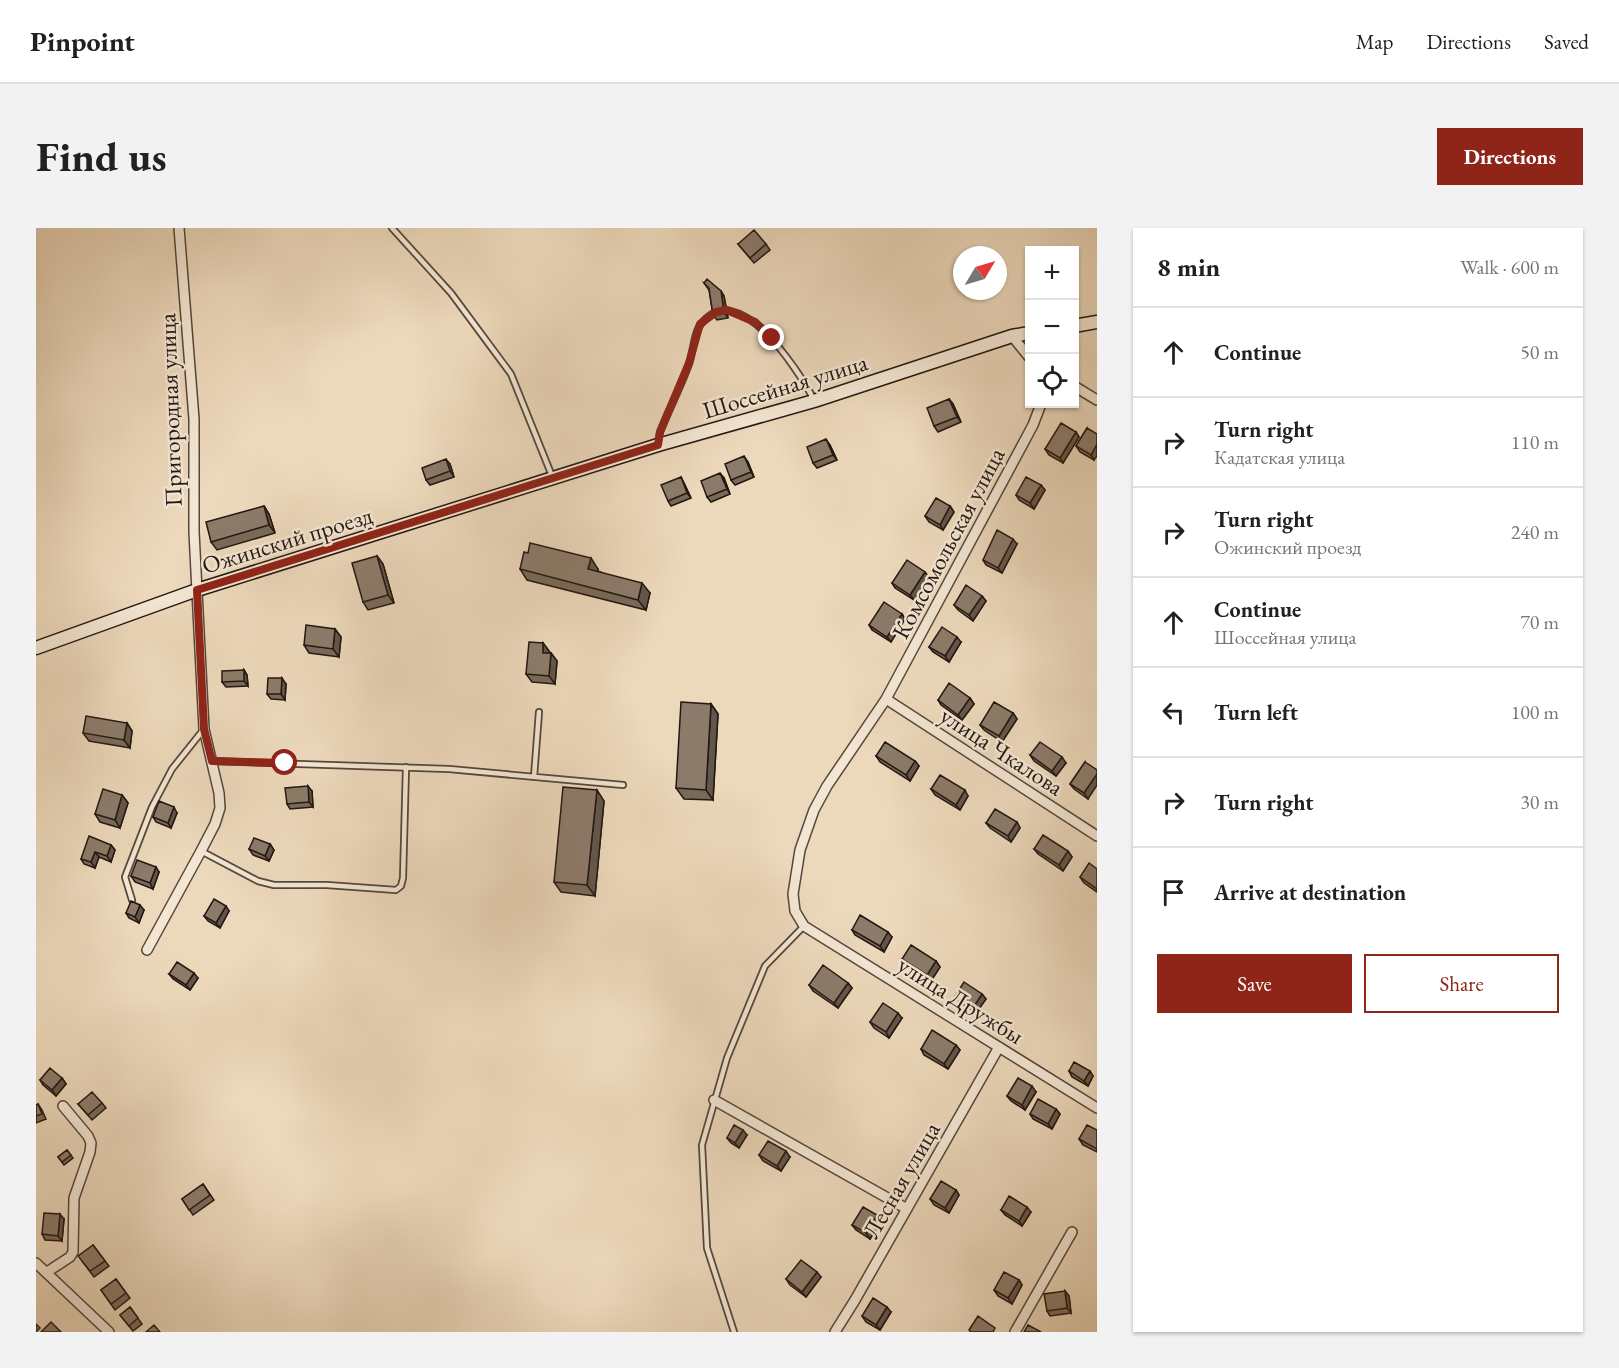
<!DOCTYPE html>
<html lang="en">
<head>
<meta charset="utf-8">
<style>
	:root { --surface:#fff; --page:#f2f2f2; --text:#202124; --muted:#757577; --line:#e0e0e0; --accent:#8f2418 }
	body { margin:0; font-family:"EB Garamond",serif; background:var(--page); color:var(--text) }
	.controls { position:absolute; right:18px; top:18px; display:grid; overflow:hidden; border-radius:0px; box-shadow:0 2px 4px #0004 }
	.controls button { width:54px; height:54px; display:grid; place-items:center; padding:0; border:0; border-bottom:2px solid var(--line); background:var(--surface); color:var(--text); font:30px sans-serif }
	.compass { position:absolute; left:917px; top:18px; width:54px; height:54px; border-radius:50%; background:var(--surface); box-shadow:0 2px 4px #0004; rotate:52deg }
	.stop { position:absolute; width:18px; height:18px; margin:-14px; border:4px solid #8f2418; border-radius:50%; background:#fff }
	.stop.end { background:#8f2418; border-color:#fff; box-shadow:0 2px 6px #0008 }
	.list { margin:0; padding:0; list-style:none }
	h2 { display:flex; justify-content:space-between; align-items:center; height:78px; margin:0; padding:0 24px; font-size:26px }
	h2 small { font-size:20px; font-weight:400; color:var(--muted) }
	.list li { display:grid; grid-template-columns:39px 1fr auto; gap:18px; align-items:center; box-sizing:border-box; height:90px; padding:0 24px; border-top:2px solid var(--line) }
	.list b { display:block; font-size:22px; white-space:nowrap }
	.list p { margin:0; font-size:20px; white-space:nowrap; color:var(--muted) }
	.list em { font-size:20px; font-style:normal; color:var(--muted) }
	.actions { display:flex; gap:12px; padding:18px 24px }
	.actions a { flex:1; padding:14px 0; border:2px solid var(--accent); border-radius:0px; text-align:center; font-size:21px; color:var(--accent) }
	.actions .main { background:var(--accent); color:#fff }
	.icon { flex:none; width:33px; height:33px; fill:none; stroke:currentColor; stroke-width:2; stroke-linecap:round; stroke-linejoin:round }
	.map { position:relative; flex:none; width:1061px; height:1104px; overflow:hidden; border-radius:0px }
	header { display:flex; align-items:center; gap:36px; box-sizing:border-box; height:84px; padding:0 30px; background:var(--surface); border-bottom:2px solid var(--line) }
	header strong { font-size:28px }
	nav { display:flex; gap:33px; margin-inline-start:auto; font-size:21px }
	.intro { display:flex; align-items:center; justify-content:space-between; box-sizing:border-box; height:144px; padding:0 36px }
	h1 { margin:0; font-size:42px }
	.button { padding:15px 27px; border-radius:0px; background:var(--accent); color:#fff; font-size:21px; font-weight:700 }
	main { display:flex; gap:36px; padding:0 36px }
	aside { flex:1; background:var(--surface); border-radius:0px; box-shadow:0 2px 4px #0004 }
	.map>svg:first-child { display:block }
	.lines { fill:none; stroke-linecap:round; stroke-linejoin:round }
	.lane-casing { stroke:#55473c; stroke-width:8 }
	.street-casing { stroke:#55473c; stroke-width:12 }
	.secondary-casing { stroke:#231712; stroke-width:15 }
	.lane { stroke:#f3e6d3; stroke-width:4.5 }
	.street { stroke:#f3e6d3; stroke-width:9 }
	.secondary { stroke:#f3e6d3; stroke-width:12 }
	.wall { fill:#786a5b; stroke:#231712; stroke-width:1.5 }
	.shaded-wall { fill:#62564a; stroke:#231712; stroke-width:1.5 }
	.building { fill:#8c7b6a; stroke:#231712; stroke-width:1.5 }
	.route { stroke:#8f2418; stroke-width:8 }
	.labels { text-anchor:middle; dominant-baseline:central; stroke-width:5; stroke-linejoin:round; paint-order:stroke }
	.street-label { font-size:24px; fill:#231712; stroke:#f3e6d3 }
</style>
</head>
<body>
<header>
<strong>Pinpoint</strong>
<nav><a>Map</a><a>Directions</a><a>Saved</a></nav>
</header>
<div class="intro"><h1>Find us</h1><a class="button">Directions</a></div>
<main>
<div class="map">
<svg width="1061" height="1104" viewBox="0 0 1061 1104">
	<rect width="100%" height="100%" fill="#ecd8bb"/>
	<filter id="stains"><feTurbulence type="fractalNoise" baseFrequency=".00333" numOctaves="4"/><feColorMatrix values="0 0 0 0 .2 0 0 0 0 .09 0 0 0 0 .02 0 0 0 .5 -.17"/></filter>
	<radialGradient id="worn" r=".72"><stop offset=".6" stop-color="#630" stop-opacity="0"/><stop offset="1" stop-color="#630" stop-opacity=".3"/></radialGradient>
	<g class="lines">
		<!-- lane casing -->
		<g class="lane-casing">
			<path id="lane" d="M356,0L415,65L475,146L516,248
				M622,215L624,204C633,181 645,159 653,136C657,125 658,104 665,96C702,48 762,142 777,170
				M175,533L413,541L587,557
				M498,549L503,484
				M165,623L222,653L238,657H291L360,662L365,658L367,650L370,539
				M96,672L89,649L116,579L136,541L168,501
				M698,1104L671,1020L666,917L691,830L729,738L768,698"/>
		</g>
		<!-- street casing -->
		<g class="street-casing">
			<path id="street" d="M976,108L993,129
				M1038,158L1061,172
				M1005,176L997,197L850,471L791,558L778,582L764,622L757,666L759,683L768,698L1061,880
				M850,471L1061,608
				M111,722L165,623L179,596L184,580L183,565L168,501L158,304V191L143,0
				M678,872L871,981
				M0,1035L73,1104
				M11,1044L34,1029L37,1024L38,970L54,924L55,915L52,908L27,878
				M799,1104L819,1072L963,819
				M979,1104L1036,1004"/>
		</g>
		<!-- secondary casing -->
		<g class="secondary-casing">
			<path id="secondary" d="M1038,98L1061,94
				M0,420L161,362L622,217L778,173L976,108L993,105"/>
		</g>
		<!-- lane -->
		<use href="#lane" class="lane"/>
		<!-- street -->
		<use href="#street" class="street"/>
		<!-- secondary -->
		<use href="#secondary" class="secondary"/>
	</g>
	<!-- wall -->
	<path class="wall" d="M702,16H730L734,22L718,35Z
		M668,55L685,63L688,68L692,90L681,92L677,87L673,62Z
		M913,171L917,176L925,194L902,204L898,198Z
		M1051,200L1058,232L1044,224L1040,218Z
		M1040,204L1043,209L1027,235L1013,227L1009,221Z
		M794,217L801,232L781,240L777,235Z
		M712,234L718,249L699,257L695,252Z
		M414,236L418,249L394,257L390,252Z
		M645,249L648,255L655,270L635,278L632,273Z
		M688,250L694,266L675,274L671,269Z
		M1005,257L1009,262L998,281L983,272L980,267Z
		M228,278L233,286L239,305L181,322L175,314Z
		M914,278L918,284L907,302L893,294L889,288Z
		M981,316L966,345L950,337L947,332Z
		M492,325L562,341V343L614,365L610,382L491,352L484,341Z
		M341,328L347,336L358,375L332,382L327,374Z
		M893,349L878,372L859,360L856,355Z
		M946,368L950,373L937,393L922,382L918,377Z
		M866,386L869,391L855,414L836,402L833,397Z
		M299,401L305,409L303,429L273,425L268,417Z
		M925,414L913,434L897,424L893,419Z
		M507,415L513,423V425H515L521,433L519,456L496,454L490,446Z
		M208,442L211,447L212,458L190,459L186,454Z
		M250,456L249,472L235,471L231,466Z
		M934,470L938,476L926,492L905,477L902,472Z
		M675,476L682,486L677,572L648,571L640,560Z
		M977,485L981,491L966,514L948,502L944,497Z
		M91,495L96,503L94,520L53,513L47,505Z
		M994,527L1030,535L1020,548L998,533Z
		M840,528L879,533L883,538L874,553L844,534Z
		M1049,534L1052,571L1038,561L1034,556Z
		M895,561L932,568L924,582L899,567Z
		M276,563L277,579L254,581L251,576Z
		M86,567L92,575L84,600L64,594L59,586Z
		M568,573L559,668L525,664L518,654Z
		M141,585L135,600L120,594L117,589Z
		M981,594L984,600L975,614L954,600L950,595Z
		M234,616L238,622L233,633L217,627L213,621Z
		M75,617L79,622L75,634L63,629L59,640L48,636L45,631Z
		M998,621L1032,623L1036,629L1027,643L1002,626Z
		M1061,641V664L1048,655L1044,649Z
		M123,644L117,661L99,654L95,648Z
		M108,682L103,695L93,690L90,685Z
		M193,683L184,700L172,693L168,688Z
		M816,702L856,709L848,724L819,707Z
		M866,731L900,733L904,739L895,753L870,736Z
		M133,746L162,750L154,762L137,751Z
		M812,755L816,760L802,780L777,763L773,757Z
		M946,766L950,771L940,785L923,774L919,768Z
		M866,790L853,810L838,800L834,794Z
		M920,817L924,822L912,841L888,827L885,821Z
		M1033,843L1057,848L1052,858L1036,849Z
		M26,850L30,856L20,868L7,857L4,852Z
		M1000,864L989,882L975,873L971,868Z
		M66,875L70,880L56,892L42,876Z
		M2,876L6,882L10,891L0,895V877Z
		M1020,881L1024,886L1016,901L997,891L994,886Z
		M1061,902V924L1047,917L1043,911Z
		M711,907L703,920L695,915L691,910Z
		M31,922L37,930L28,937L22,929Z
		M723,927L754,929L745,943L727,933Z
		M167,956L178,972L157,987L146,971Z
		M920,962L923,967L913,985L898,977L894,971Z
		M965,982L995,984L986,998L969,987Z
		M28,991L26,1013L9,1012L6,1006Z
		M845,993L834,1011L820,1002L816,997Z
		M57,1017L73,1038L58,1049L46,1033Z
		M785,1049L770,1069L754,1057L750,1051Z
		M80,1051L94,1070L79,1082L65,1062Z
		M983,1052L986,1057L976,1076L962,1068L958,1062Z
		M1029,1063L1033,1068L1035,1085L1014,1088L1011,1083Z
		M94,1079L106,1096L97,1103L84,1087Z
		M855,1084L844,1102L830,1094L826,1088Z"/>
	<!-- shaded-wall -->
	<path class="shaded-wall" d="M685,63L688,68L692,90L688,84Z
		M913,171L917,176L925,194L921,189Z
		M1040,204L1043,209L1027,235L1024,230Z
		M790,211L794,217L801,232L797,227Z
		M1061,216V228L1058,232L1055,227Z
		M708,228L712,234L718,249L715,244Z
		M410,231L414,236L418,249L414,243Z
		M684,245L688,250L694,266L691,261Z
		M645,249L648,255L655,270L651,265Z
		M1005,257L1009,262L998,281L994,275Z
		M228,278L233,286L239,305L233,297Z
		M914,278L918,284L907,302L904,297Z
		M977,311L981,316L966,345L962,340Z
		M341,328L347,336L358,375L352,367Z
		M555,330L562,341L559,351L552,341Z
		M889,344L893,349L878,372L874,367Z
		M606,355L614,365L610,382L602,372Z
		M946,368L950,373L937,393L933,387Z
		M866,386L869,391L855,414L851,409Z
		M299,401L305,409L303,429L297,421Z
		M921,409L925,414L913,434L909,428Z
		M507,415L513,423L512,433L507,425Z
		M515,425L521,433L519,456L513,448Z
		M208,442L211,447L212,458L208,453Z
		M246,450L250,456L249,472L245,466Z
		M934,470L938,476L926,492L922,487Z
		M675,476L682,486L677,572L670,562Z
		M977,485L981,491L966,514L963,508Z
		M91,495L96,503L94,520L88,512Z
		M1026,529L1030,535L1020,548L1016,543Z
		M879,533L883,538L874,553L870,547Z
		M1061,546V557L1052,571L1048,565Z
		M272,558L276,563L277,579L273,574Z
		M561,562L568,573L559,668L551,657Z
		M929,562L932,568L924,582L920,577Z
		M86,567L92,575L84,600L79,592Z
		M138,579L141,585L135,600L132,595Z
		M981,594L984,600L975,614L972,608Z
		M234,616L238,622L233,633L229,628Z
		M75,617L79,622L75,634L71,628Z
		M1032,623L1036,629L1027,643L1023,637Z
		M59,624L63,629L59,640L55,634Z
		M120,639L123,644L117,661L114,655Z
		M104,677L108,682L103,695L99,689Z
		M190,678L193,683L184,700L180,695Z
		M852,704L856,709L848,724L844,718Z
		M900,733L904,739L895,753L891,747Z
		M158,745L162,750L154,762L150,757Z
		M812,755L816,760L802,780L798,775Z
		M946,766L950,771L940,785L937,780Z
		M862,785L866,790L853,810L850,804Z
		M920,817L924,822L912,841L908,836Z
		M1054,843L1057,848L1052,858L1048,853Z
		M26,850L30,856L20,868L16,862Z
		M996,858L1000,864L989,882L986,877Z
		M1020,881L1024,886L1016,901L1012,896Z
		M707,902L711,907L703,920L699,915Z
		M750,923L754,929L745,943L741,938Z
		M920,962L923,967L913,985L909,980Z
		M991,979L995,984L986,998L983,993Z
		M24,986L28,991L26,1013L22,1008Z
		M841,987L845,993L834,1011L830,1005Z
		M781,1044L785,1049L770,1069L766,1064Z
		M983,1052L986,1057L976,1076L972,1070Z
		M1029,1063L1033,1068L1035,1085L1031,1080Z
		M851,1079L855,1084L844,1102L840,1097Z"/>
	<!-- building -->
	<path class="building" d="M718,2L730,16L714,30L702,16Z
		M671,51L685,63L688,84L677,87L673,60L668,55Z
		M913,171L921,189L898,198L891,180Z
		M1025,195L1040,204L1024,230L1009,221Z
		M1051,200L1061,206V216L1055,227L1040,218Z
		M790,211L797,227L777,235L771,219Z
		M708,228L715,244L695,252L689,236Z
		M410,231L414,243L390,252L386,240Z
		M684,245L691,261L671,269L665,253Z
		M645,249L651,265L632,273L625,257Z
		M990,249L1005,257L994,275L980,267Z
		M900,270L914,278L904,297L889,288Z
		M228,278L233,297L175,314L170,294Z
		M961,302L977,311L962,340L947,332Z
		M494,315L555,330L552,341L606,355L602,372L484,341L488,324L492,325Z
		M341,328L352,367L327,374L316,335Z
		M871,332L889,344L874,367L856,355Z
		M930,357L946,368L933,387L918,377Z
		M848,374L866,386L851,409L833,397Z
		M270,397L299,401L297,421L268,417Z
		M906,399L921,409L909,428L893,419Z
		M493,414L507,415V425H515L513,448L490,446Z
		M208,442V453L186,454V443Z
		M232,450H246L245,466H231Z
		M913,455L934,470L922,487L902,472Z
		M645,474L675,476L670,562L640,560Z
		M958,474L977,485L963,508L944,497Z
		M50,488L91,495L88,512L47,505Z
		M849,514L879,533L870,547L840,528Z
		M1004,514L1026,529L1016,543L994,527Z
		M1049,534L1061,542V546L1048,565L1034,556Z
		M904,547L929,562L920,577L895,561Z
		M272,558L273,574L251,576L249,560Z
		M527,559L561,562L551,657L518,654Z
		M67,561L86,567L79,592L59,586Z
		M123,573L138,579L132,595L117,589Z
		M959,581L981,594L972,608L950,595Z
		M1007,607L1032,623L1023,637L998,621Z
		M53,608L75,617L71,628L59,624L55,634L45,631Z
		M218,610L234,616L229,628L213,621Z
		M101,632L120,639L114,655L95,648Z
		M1053,635L1061,641V661L1044,649Z
		M178,671L190,678L180,695L168,688Z
		M95,673L104,677L99,689L90,685Z
		M824,687L852,704L844,718L816,702Z
		M875,717L900,733L891,747L866,731Z
		M141,734L158,745L150,757L133,746Z
		M787,737L812,755L798,775L773,757Z
		M928,754L946,766L937,780L919,768Z
		M847,775L862,785L850,804L834,794Z
		M896,802L920,817L908,836L885,821Z
		M1038,834L1054,843L1048,853L1033,843Z
		M14,840L26,850L16,862L4,852Z
		M982,850L996,858L986,877L971,868Z
		M56,864L66,875L52,887L42,876Z
		M1002,871L1020,881L1012,896L994,886Z
		M2,876L6,886L0,888V877Z
		M698,897L707,902L699,915L691,910Z
		M1051,897L1061,902V921L1043,911Z
		M732,913L750,923L741,938L723,927Z
		M31,922L35,927L26,934L22,929Z
		M905,953L920,962L909,980L894,971Z
		M167,956L174,967L153,982L146,971Z
		M973,968L991,979L983,993L965,982Z
		M827,979L841,987L830,1005L816,997Z
		M8,985L24,986L22,1008L6,1006Z
		M57,1017L69,1033L54,1043L42,1028Z
		M765,1032L781,1044L766,1064L750,1051Z
		M968,1044L983,1052L972,1070L958,1062Z
		M80,1051L90,1065L75,1076L65,1062Z
		M1029,1063L1031,1080L1011,1083L1008,1066Z
		M837,1070L851,1079L840,1097L826,1088Z
		M94,1079L102,1090L93,1098L84,1087Z
		M942,1088L959,1100L957,1104H935L933,1102Z
		M15,1094L25,1104H5Z
		M0,1096L4,1100L0,1104Z
		M118,1097L124,1104H110Z
		M992,1097L1005,1104H988Z"/>
	<g class="lines">
		<!-- route -->
		<path class="route" d="M249,535L176,533L168,501L161,362L622,217L624,204L653,135L664,96L680,84L691,82L719,94L736,110"/>
	</g>
	<g class="labels">
		<!-- street labels -->
		<g class="street-label">
			<text transform="translate(749 158) rotate(-17)">Шоссейная улица</text>
			<text transform="translate(134 182) rotate(-92)">Пригородная улица</text>
			<text transform="translate(251 312) rotate(-17)">Ожинский проезд</text>
			<text transform="translate(912 315) rotate(-62)">Комсомольская улица</text>
			<text transform="translate(966 523) rotate(33)">улица Чкалова</text>
			<text transform="translate(925 772) rotate(32)">улица Дружбы</text>
			<text transform="translate(865 952) rotate(-60)">Лесная улица</text>
		</g>
	</g>
	<rect width="100%" height="100%" filter="url(#stains)"/>
	<rect width="100%" height="100%" fill="url(#worn)"/>
</svg>
<div class="controls">
<button>+</button>
<button>−</button>
<button><svg class="icon" aria-label="locate" viewBox="0 0 24 24"><circle cx="12" cy="12" r="6"/><path d="M12 2v4M12 18v4M2 12h4M18 12h4"/></svg></button>
</div>
<svg class="compass" viewBox="-18 -18 36 36"><path d="M0-13l5 13h-10z" fill="#e53935"/><path d="M0 13l5-13h-10z" fill="#757577"/></svg>
<div class="stop" style="left:249px;top:535px"></div>
<div class="stop end" style="left:736px;top:110px"></div>
</div>
<aside>
<h2>8 min<small>Walk · 600 m</small></h2>
<ul class="list">
<li><svg class="icon" aria-label="ahead" viewBox="0 0 24 24"><path d="M12 20V5M6 11l6-6 6 6"/></svg><div><b>Continue</b></div><em>50 m</em></li>
<li><svg class="icon" aria-label="right" viewBox="0 0 24 24"><path d="M7 20v-9h11M14 6l5 5-5 5"/></svg><div><b>Turn right</b><p>Кадатская улица</p></div><em>110 m</em></li>
<li><svg class="icon" aria-label="right" viewBox="0 0 24 24"><path d="M7 20v-9h11M14 6l5 5-5 5"/></svg><div><b>Turn right</b><p>Ожинский проезд</p></div><em>240 m</em></li>
<li><svg class="icon" aria-label="ahead" viewBox="0 0 24 24"><path d="M12 20V5M6 11l6-6 6 6"/></svg><div><b>Continue</b><p>Шоссейная улица</p></div><em>70 m</em></li>
<li><svg class="icon" aria-label="left" viewBox="0 0 24 24"><path d="M17 20v-9H6M10 6l-5 5 5 5"/></svg><div><b>Turn left</b></div><em>100 m</em></li>
<li><svg class="icon" aria-label="right" viewBox="0 0 24 24"><path d="M7 20v-9h11M14 6l5 5-5 5"/></svg><div><b>Turn right</b></div><em>30 m</em></li>
<li><svg class="icon" aria-label="arrive" viewBox="0 0 24 24"><path d="M6 21V4h12l-3 4 3 4H6"/></svg><div><b>Arrive at destination</b></div></li>
</ul>
<div class="actions"><a class="main">Save</a><a>Share</a></div>
</aside>
</main>
</body>
</html>
